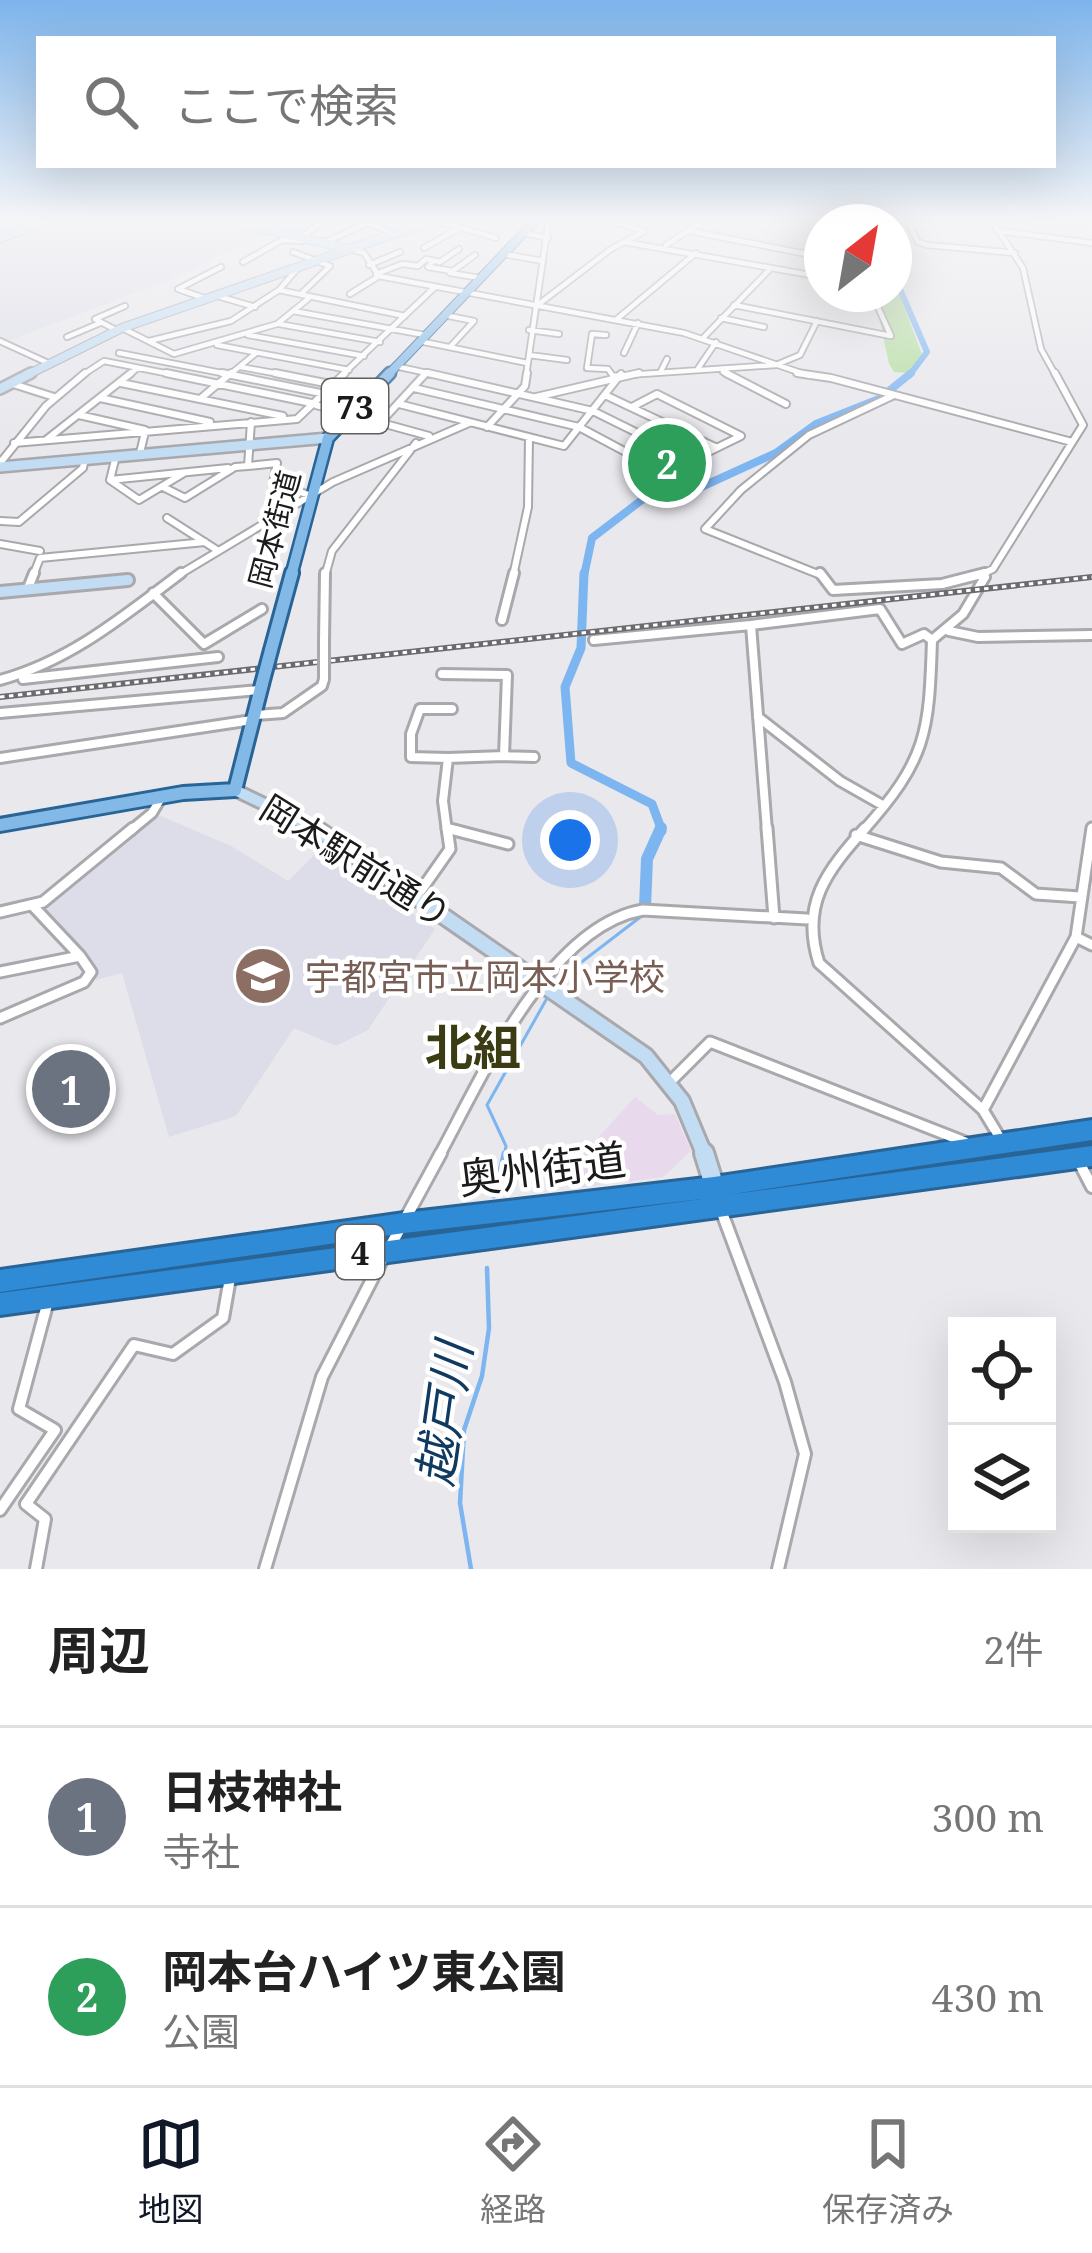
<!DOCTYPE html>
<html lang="ja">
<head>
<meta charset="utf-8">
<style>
	:root { --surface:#fff; --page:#f6f6f6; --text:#222; --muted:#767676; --line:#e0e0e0; --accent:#111827 }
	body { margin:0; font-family:"Noto Serif","Noto Sans JP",serif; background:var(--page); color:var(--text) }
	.controls { position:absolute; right:36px; bottom:36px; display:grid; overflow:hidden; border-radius:0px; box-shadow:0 12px 48px #0002 }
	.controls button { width:108px; height:108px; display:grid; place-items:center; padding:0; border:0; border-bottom:3px solid var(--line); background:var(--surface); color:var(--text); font:60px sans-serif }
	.compass { position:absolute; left:804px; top:204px; width:108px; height:108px; border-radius:50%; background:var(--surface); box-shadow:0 12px 48px #0002; rotate:31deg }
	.you { position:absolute; left:570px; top:840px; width:42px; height:42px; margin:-30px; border:9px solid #fff; border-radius:50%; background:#1a73e8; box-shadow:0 0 0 18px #1a73e833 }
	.badge { display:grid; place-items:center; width:78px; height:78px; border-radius:50%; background:var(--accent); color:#fff; font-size:39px; font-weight:700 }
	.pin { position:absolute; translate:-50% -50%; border:6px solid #fff; box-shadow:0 3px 12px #0006 }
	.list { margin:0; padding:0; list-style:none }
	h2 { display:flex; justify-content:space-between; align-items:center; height:156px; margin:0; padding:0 48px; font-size:51px }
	h2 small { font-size:39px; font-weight:400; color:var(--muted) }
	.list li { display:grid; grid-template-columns:78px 1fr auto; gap:36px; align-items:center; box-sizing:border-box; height:180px; padding:0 48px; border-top:3px solid var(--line) }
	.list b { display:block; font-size:45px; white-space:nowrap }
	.list p { margin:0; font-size:39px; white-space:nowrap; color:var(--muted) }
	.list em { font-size:39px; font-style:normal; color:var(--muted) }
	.icon { flex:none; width:66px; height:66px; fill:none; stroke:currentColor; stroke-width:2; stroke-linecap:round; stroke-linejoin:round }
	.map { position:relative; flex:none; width:1092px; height:1569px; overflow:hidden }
	.search { position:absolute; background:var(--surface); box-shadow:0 12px 48px #0002; left:36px; right:36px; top:36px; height:132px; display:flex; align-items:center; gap:30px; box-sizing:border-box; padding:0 42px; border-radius:0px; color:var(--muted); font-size:45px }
	.sheet { height:516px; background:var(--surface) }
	nav { display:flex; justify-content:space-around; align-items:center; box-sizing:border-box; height:168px; border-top:3px solid var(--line); background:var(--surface); font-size:33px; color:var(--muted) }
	nav a { display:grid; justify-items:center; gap:6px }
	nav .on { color:var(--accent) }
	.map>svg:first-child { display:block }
	.commercial { fill:#e8d9ec }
	.built { fill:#dddde9 }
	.green { fill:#b4dd9f }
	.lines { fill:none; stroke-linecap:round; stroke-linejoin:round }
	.stream-far1 { stroke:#7db5f0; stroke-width:3 }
	.stream { stroke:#7db5f0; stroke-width:4.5 }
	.canal-far3 { stroke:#7db5f0; stroke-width:6 }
	.canal-far2 { stroke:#7db5f0; stroke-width:8 }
	.canal-far1 { stroke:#7db5f0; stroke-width:9 }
	.canal { stroke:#7db5f0; stroke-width:12 }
	.street-far4-casing { stroke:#a8a8ad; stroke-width:8 }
	.street-far3-casing { stroke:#a8a8ad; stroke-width:10 }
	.street-far2-casing { stroke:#a8a8ad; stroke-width:14 }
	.street-far1-casing { stroke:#a8a8ad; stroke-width:15 }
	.street-casing { stroke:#a8a8ad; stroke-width:16 }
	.secondary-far4-casing { stroke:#a8a8ad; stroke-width:10 }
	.secondary-far3-casing { stroke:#a8a8ad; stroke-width:14 }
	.secondary-far2-casing { stroke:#a8a8ad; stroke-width:16 }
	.secondary-far1-casing { stroke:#a8a8ad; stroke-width:20 }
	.secondary-casing { stroke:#a8a8ad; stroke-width:24 }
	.primary-far2-casing { stroke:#296496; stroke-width:10 }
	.primary-far1-casing { stroke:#296496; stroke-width:15 }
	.primary-casing { stroke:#296496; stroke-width:18 }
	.highway-casing { stroke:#296496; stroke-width:6 }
	.street-far4 { stroke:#fff; stroke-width:4.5 }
	.street-far3 { stroke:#fff; stroke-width:6 }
	.street-far2 { stroke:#fff; stroke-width:8 }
	.street-far1 { stroke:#fff; stroke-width:9 }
	.street { stroke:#fff; stroke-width:10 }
	.secondary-far4 { stroke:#c1dcf3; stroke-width:8 }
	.secondary-far3 { stroke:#c1dcf3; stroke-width:9 }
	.secondary-far2 { stroke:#c1dcf3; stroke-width:10 }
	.secondary-far1 { stroke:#c1dcf3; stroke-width:14 }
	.secondary { stroke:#c1dcf3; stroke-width:18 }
	.primary-far2 { stroke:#83b9e7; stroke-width:8 }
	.primary-far1 { stroke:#83b9e7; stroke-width:10 }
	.primary { stroke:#83b9e7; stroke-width:12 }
	.highway { fill:#308bd7; fill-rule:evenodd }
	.rail-casing { stroke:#6b6b6e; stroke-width:6 }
	.rail { stroke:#fff; stroke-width:3; stroke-dasharray:4.5; stroke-linecap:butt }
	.street-bridge-casing { stroke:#a8a8ad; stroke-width:14; stroke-linecap:butt }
	.primary-bridge-casing { stroke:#296496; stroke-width:18; stroke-linecap:butt }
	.street-bridge { stroke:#fff; stroke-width:8 }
	.primary-bridge { stroke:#83b9e7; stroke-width:12 }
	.labels { text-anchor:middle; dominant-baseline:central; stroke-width:9; stroke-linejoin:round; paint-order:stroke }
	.far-street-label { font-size:30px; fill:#1b1b1c; stroke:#fff }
	.shield { fill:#fff; stroke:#5f5f60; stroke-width:3 }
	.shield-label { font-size:33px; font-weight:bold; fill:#1b1b1c }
	.street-label { font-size:36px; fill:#1b1b1c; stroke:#fff }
	.education-label { font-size:36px; fill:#785e54; stroke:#fff; text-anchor:start }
	.near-street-label { font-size:42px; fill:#1b1b1c; stroke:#fff }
	.near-neighbourhood-label { font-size:48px; font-weight:bold; fill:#3b3c13; stroke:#fff }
	.near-water-label { font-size:48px; font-style:italic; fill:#113a60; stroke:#fff }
</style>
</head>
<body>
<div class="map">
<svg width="1092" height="1569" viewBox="0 0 1092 1569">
	<rect width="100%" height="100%" fill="#e8e8ed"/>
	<!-- commercial -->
	<path class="commercial" d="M635,1097L658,1115L675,1114L691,1151L663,1177L582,1187L580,1158Z"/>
	<!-- built -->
	<path class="built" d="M0,218H209L270,232L167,281L0,344V240L7,232H0Z
		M712,218H830L831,220L822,222V255L694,230Z
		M156,814L231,846L288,881L319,850L435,929L368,1030L336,1046L294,1028L236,1116L169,1137L122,973L96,980L95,969L43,911Z"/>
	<!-- green -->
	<path class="green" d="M894,280L923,357L911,373L894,372L889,364L874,294H894Z"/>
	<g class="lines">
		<!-- stream-far1 -->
		<path class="stream-far1" d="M562,977L643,915
			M504,1156L506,1146L487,1105L546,1000"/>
		<!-- stream -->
		<path class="stream" d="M494,1196L504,1153
			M471,1569L460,1503L464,1430L482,1376L489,1328L487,1268"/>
		<!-- canal-far3 -->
		<path class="canal-far3" d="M855,218L858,222
			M894,275L927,352L909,376"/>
		<!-- canal-far2 -->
		<path class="canal-far2" d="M584,576L592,538L647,496L699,488L776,453L816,424L879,399L911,373"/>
		<!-- canal-far1 -->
		<path class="canal-far1" d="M584,573L581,648L565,687L571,763L652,804L662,831"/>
		<!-- canal -->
		<path class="canal" d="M645,907L647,859L661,828"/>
		<!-- street-far4 casing -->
		<g class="street-far4-casing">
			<path id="street-far4" d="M600,218L628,226
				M906,218L918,242L927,245L1015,253
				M990,218L1023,268L1041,349L1056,376
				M434,220L496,238
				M266,229L278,218
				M689,231L822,257
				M1000,231L1092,243
				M524,233L548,238
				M301,237L323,222
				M325,242L368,223L393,233
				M624,242L771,268L703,338
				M666,245L708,218
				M346,248L364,253L379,276L684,333L810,376
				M424,248L459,228
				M293,252L330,266L302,293
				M503,254L543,261
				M475,255L450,273L480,278
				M243,262L282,240L302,241
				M432,262L428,267L452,271
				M369,265L400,252
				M771,268L822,277
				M376,274L402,264L418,266L426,259L440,262L459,249
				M279,290L298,268
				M350,294L379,276
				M214,295L255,307
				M204,298L178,289L221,267
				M539,304L611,249L645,231L628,226L639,218
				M734,305L891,336L872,294
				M293,311L425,335
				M444,315L474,321L451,346
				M721,318L764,327
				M617,319L696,253
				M279,324L380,342
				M122,328L174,354L277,324L308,299
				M116,330L95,319L125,306
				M529,330L559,334
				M248,335L364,356
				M606,335L592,334L587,368L608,369L613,376
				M67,337L100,323
				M0,341L48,363
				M149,341L231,321L279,290L405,316
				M419,341L527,363
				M217,345L349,370
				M119,353L237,376
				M624,353L638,323
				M529,355L567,360
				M395,366L441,376
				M241,367L290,376
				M697,370L716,342
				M661,371L667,359
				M723,372L732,376
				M81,376L104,361L180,376
				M127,376L138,368
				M228,376L255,354
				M341,376L435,287
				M423,376L426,373
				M526,376L549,218
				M612,376L776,365L800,355L817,321"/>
		</g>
		<!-- street-far3 casing -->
		<g class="street-far3-casing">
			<path id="street-far3" d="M166,373L316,404
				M222,373L360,401
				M275,373L335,385
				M428,373L593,411L692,460L741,436L657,394L632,407
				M726,373L786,404
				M797,373L831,378L1072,442
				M121,383L283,416
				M13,384L54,397
				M414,388L579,427L637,458L660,444
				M605,395L715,447
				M536,397L639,373
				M100,398L210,422
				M200,399L231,373
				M399,404L564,446L621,374
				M316,405L429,436
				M79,415L145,430
				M380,423L426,373
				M487,427L525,386L527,373
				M46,440L131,373
				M14,443L297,419L345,373
				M140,453L145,432
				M0,463L46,406L85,373
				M248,466L277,463L273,483L309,495
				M110,480L228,468
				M110,480L139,500L184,473
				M110,480L116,456
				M163,487L185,498L235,467L248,466L251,422
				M167,518L217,550
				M0,521L19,522L83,468L85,458
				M0,544L40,551
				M33,576L40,558L205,542
				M177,576L333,482L469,423
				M325,576L332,551L416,443
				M513,576L528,507L529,437
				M823,576L705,529L741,490L809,435L892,396
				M978,576L993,569L1083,425L1055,373"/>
		</g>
		<!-- street-far2 casing -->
		<g class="street-far2-casing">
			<path id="street-far2" d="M820,573L833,590L942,584L985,573
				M28,588L34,573
				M153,593L204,644L262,609
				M502,620L514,573
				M949,631L978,637L1092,635
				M594,640L751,625
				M324,641L325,573
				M442,674L507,675L504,756L448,758L443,801L447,831
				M23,679L218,657
				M0,680C70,661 124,616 181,573
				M0,713L259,690
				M256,715L283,713L322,686L324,679
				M758,717L840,781L884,806
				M504,756L534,757
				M0,758L252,720
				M448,758L411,757V734L420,709H452
				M450,829L459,831
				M130,831L152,813L161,798
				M767,831L751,625L880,609L902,644L924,634L932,640L963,614L985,577
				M863,831C927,759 929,734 932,640"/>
		</g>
		<!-- street-far1 casing -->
		<g class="street-far1-casing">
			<path id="street-far1" d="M767,828L774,918
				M865,828C827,871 800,904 819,963L983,1110L1000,1138
				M450,829L508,844
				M856,835L941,862L1001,868L1036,894L1080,897
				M417,896L450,849L447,828
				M0,912L43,902L133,828
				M1076,937L1092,945
				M0,972L80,956L33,906
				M0,1018L84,982L91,972L80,956
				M671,1081L710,1042L965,1142
				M983,1110L1076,937L1092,828
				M439,1156C481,1079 548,926 643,910L807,919"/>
		</g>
		<!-- street casing -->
		<g class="street-casing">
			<path id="street" d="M1079,1162L1092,1187
				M721,1210L785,1382L805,1454L778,1569
				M391,1245L441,1153
				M0,1510L55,1430L19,1409L48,1301
				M36,1569L45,1519L26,1504L134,1345L173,1354L223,1318L230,1278
				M265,1569L322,1377L383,1258"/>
		</g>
		<!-- secondary-far4 casing -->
		<g class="secondary-far4-casing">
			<path id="secondary-far4" d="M219,218L345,248
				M0,238L56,218
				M25,376L122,328L440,218"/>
		</g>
		<!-- secondary-far3 casing -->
		<g class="secondary-far3-casing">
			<path id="secondary-far3" d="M0,389L31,373
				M0,467L328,438"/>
		</g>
		<!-- secondary-far2 casing -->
		<g class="secondary-far2-casing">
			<path id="secondary-far2" d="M0,592L128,580
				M235,790L320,831"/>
		</g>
		<!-- secondary-far1 casing -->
		<g class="secondary-far1-casing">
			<path id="secondary-far1" d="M316,828L646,1056L682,1101L705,1156"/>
		</g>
		<!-- secondary casing -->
		<g class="secondary-casing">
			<path id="secondary" d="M704,1153L716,1191"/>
		</g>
		<!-- primary-far2 casing -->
		<g class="primary-far2-casing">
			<path id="primary-far2" d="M387,376L538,218"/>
		</g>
		<!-- primary-far1 casing -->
		<g class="primary-far1-casing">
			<path id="primary-far1" d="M291,576L328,438L390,373"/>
		</g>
		<!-- primary casing -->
		<g class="primary-casing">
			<path id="primary" d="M271,650L292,573
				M0,825L183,793L235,790L262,684"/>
		</g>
		<!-- highway casing -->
		<g class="highway-casing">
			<path id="highway" d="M1092,1120V1140L726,1195L1092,1146V1166L0,1315V1293L702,1199L404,1233L0,1292V1270L404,1213L714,1177Z"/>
		</g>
		<!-- street-far4 -->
		<use href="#street-far4" class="street-far4"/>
		<!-- street-far3 -->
		<use href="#street-far3" class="street-far3"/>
		<!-- street-far2 -->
		<use href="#street-far2" class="street-far2"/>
		<!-- street-far1 -->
		<use href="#street-far1" class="street-far1"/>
		<!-- street -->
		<use href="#street" class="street"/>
		<!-- secondary-far4 -->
		<use href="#secondary-far4" class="secondary-far4"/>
		<!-- secondary-far3 -->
		<use href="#secondary-far3" class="secondary-far3"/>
		<!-- secondary-far2 -->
		<use href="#secondary-far2" class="secondary-far2"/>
		<!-- secondary-far1 -->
		<use href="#secondary-far1" class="secondary-far1"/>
		<!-- secondary -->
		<use href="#secondary" class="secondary"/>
		<!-- primary-far2 -->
		<use href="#primary-far2" class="primary-far2"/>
		<!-- primary-far1 -->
		<use href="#primary-far1" class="primary-far1"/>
		<!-- primary -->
		<use href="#primary" class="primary"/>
		<!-- highway -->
		<use href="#highway" class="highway"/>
		<!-- rail casing -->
		<g class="rail-casing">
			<path id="rail" d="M0,697L1092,577"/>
		</g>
		<!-- rail -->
		<use href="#rail" class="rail"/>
		<!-- street-bridge casing -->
		<g class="street-bridge-casing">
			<path id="street-bridge" d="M324,641V679"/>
		</g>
		<!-- primary-bridge casing -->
		<g class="primary-bridge-casing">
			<path id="primary-bridge" d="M262,684L271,650"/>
		</g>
		<!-- street-bridge -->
		<use href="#street-bridge" class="street-bridge"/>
		<!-- primary-bridge -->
		<use href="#primary-bridge" class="primary-bridge"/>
	</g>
	<!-- sky -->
	<linearGradient id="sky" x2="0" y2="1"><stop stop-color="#7db4eb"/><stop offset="0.5" stop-color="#f5f5f7"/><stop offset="1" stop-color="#f5f5f7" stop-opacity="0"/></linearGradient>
	<rect width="1092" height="438" fill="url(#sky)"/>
	<!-- icons -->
	<defs>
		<g id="school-disc" transform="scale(3)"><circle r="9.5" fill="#8d6e63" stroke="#fff"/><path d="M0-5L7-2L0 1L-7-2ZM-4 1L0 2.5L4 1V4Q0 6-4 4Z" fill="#fff"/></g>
	</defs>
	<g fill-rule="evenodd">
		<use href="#school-disc" x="263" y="976"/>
	</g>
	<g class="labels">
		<!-- far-street labels -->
		<g class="far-street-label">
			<text transform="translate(274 529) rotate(-75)">岡本街道</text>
		</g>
		<!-- shield labels -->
		<g class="shield">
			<rect x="322" y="379" width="66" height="54" rx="9"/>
			<rect x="336" y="1225" width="48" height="54" rx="9"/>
		</g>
		<g class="shield-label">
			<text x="355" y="406">73</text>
			<text x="360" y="1252">4</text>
		</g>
		<!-- street labels -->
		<g class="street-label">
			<text transform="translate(356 861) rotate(32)">岡本駅前通り</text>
		</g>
		<!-- education labels -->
		<g class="education-label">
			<text x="305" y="976">宇都宮市立岡本小学校</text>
		</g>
		<!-- near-street labels -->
		<g class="near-street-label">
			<text transform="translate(542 1168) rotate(-7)">奥州街道</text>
		</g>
		<!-- near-neighbourhood labels -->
		<g class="near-neighbourhood-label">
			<text x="473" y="1046">北組</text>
		</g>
		<!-- near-water labels -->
		<g class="near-water-label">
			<text transform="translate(443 1414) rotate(-82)">越戸川</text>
		</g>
	</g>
</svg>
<div class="controls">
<button><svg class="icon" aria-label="locate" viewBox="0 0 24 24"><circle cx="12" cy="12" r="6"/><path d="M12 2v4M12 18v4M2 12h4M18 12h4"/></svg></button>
<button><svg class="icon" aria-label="layers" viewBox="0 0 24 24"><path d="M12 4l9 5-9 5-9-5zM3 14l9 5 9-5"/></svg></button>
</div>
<svg class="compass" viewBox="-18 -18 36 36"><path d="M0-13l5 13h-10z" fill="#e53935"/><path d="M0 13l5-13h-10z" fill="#767676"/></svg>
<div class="you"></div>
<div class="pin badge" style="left:71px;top:1089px;background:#6b7280">1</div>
<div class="pin badge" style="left:667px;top:463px;background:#2e9e5b">2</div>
<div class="search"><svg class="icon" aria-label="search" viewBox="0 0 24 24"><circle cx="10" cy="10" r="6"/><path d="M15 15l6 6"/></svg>ここで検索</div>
</div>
<section class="sheet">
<h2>周辺<small>2件</small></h2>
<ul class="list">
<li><span class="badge" style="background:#6b7280">1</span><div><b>日枝神社</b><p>寺社</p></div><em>300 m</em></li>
<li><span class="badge" style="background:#2e9e5b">2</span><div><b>岡本台ハイツ東公園</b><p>公園</p></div><em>430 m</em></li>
</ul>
</section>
<nav>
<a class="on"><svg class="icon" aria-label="map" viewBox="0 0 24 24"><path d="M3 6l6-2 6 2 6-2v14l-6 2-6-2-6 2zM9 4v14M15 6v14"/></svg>地図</a>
<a><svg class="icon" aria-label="directions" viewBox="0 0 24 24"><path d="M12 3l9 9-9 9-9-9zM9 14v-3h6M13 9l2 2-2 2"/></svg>経路</a>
<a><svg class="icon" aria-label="saved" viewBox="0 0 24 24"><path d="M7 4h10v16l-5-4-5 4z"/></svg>保存済み</a>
</nav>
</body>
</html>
